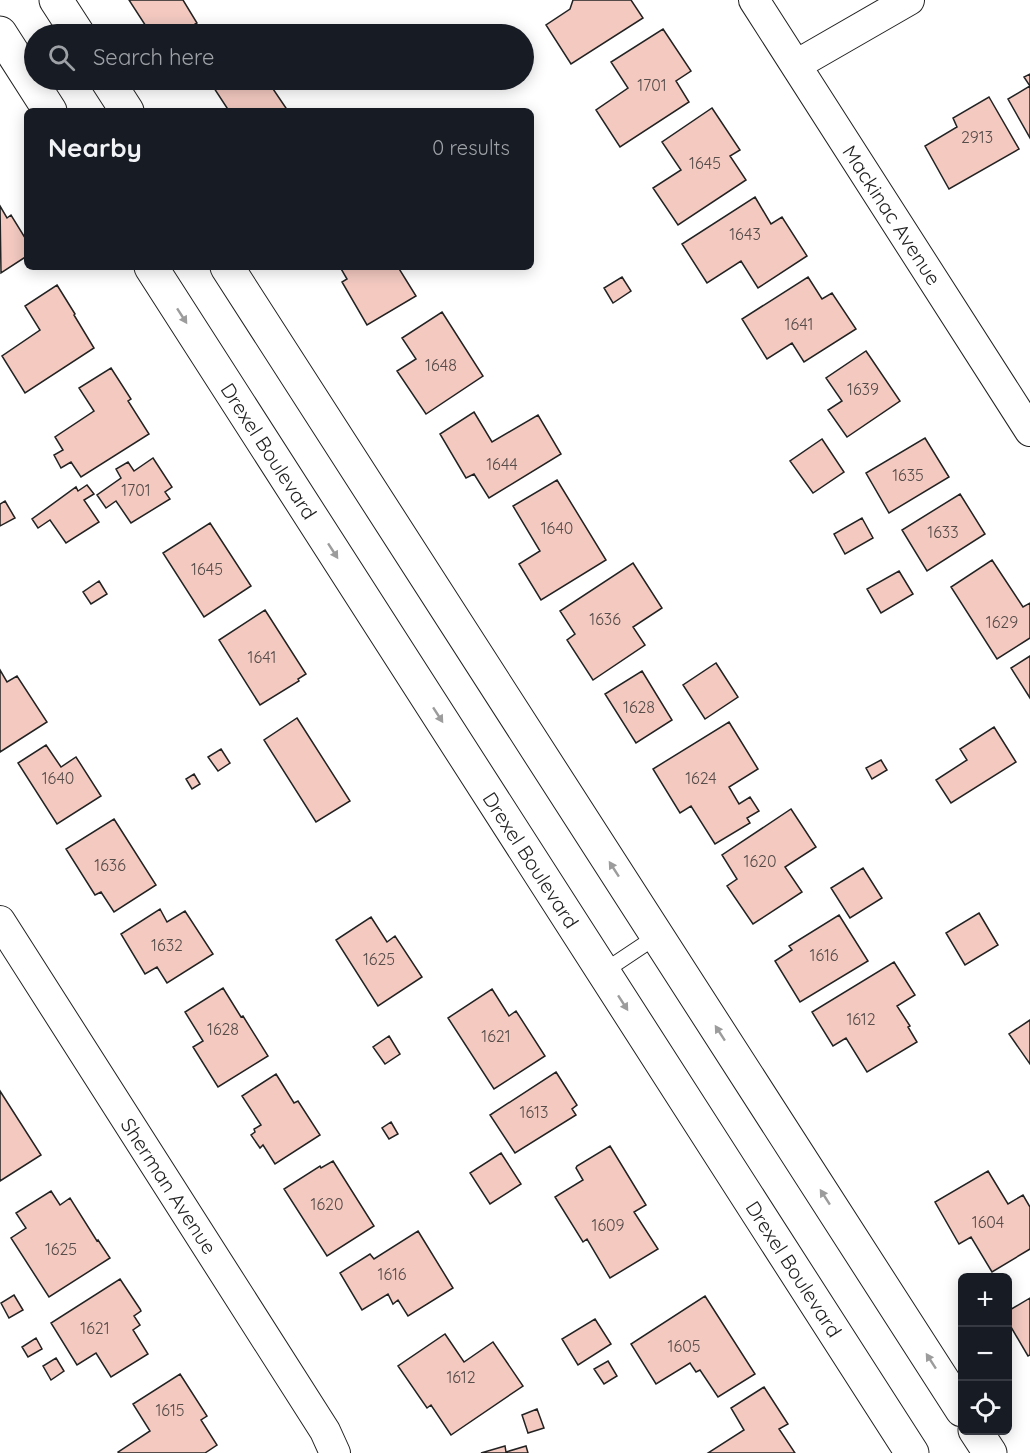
<!DOCTYPE html>
<html lang="en">
<head>
<meta charset="utf-8">
<style>
	:root { --surface:#171b24; --page:#242831; --text:#f1f3f6; --muted:#9ea1a6; --line:#363941 }
	body { margin:0; font-family:Quicksand,sans-serif; background:var(--page); color:var(--text) }
	.controls { position:absolute; right:18px; bottom:18px; display:grid; overflow:hidden; border-radius:9px; box-shadow:0 3px 15px #0003 }
	.controls button { width:54px; height:54px; display:grid; place-items:center; padding:0; border:0; border-bottom:2px solid var(--line); background:var(--surface); color:var(--text); font:30px sans-serif }
	.list { margin:0; padding:0; list-style:none }
	h2 { display:flex; justify-content:space-between; align-items:center; height:78px; margin:0; padding:0 24px; font-size:26px }
	h2 small { font-size:20px; font-weight:400; color:var(--muted) }
	.icon { flex:none; width:33px; height:33px; fill:none; stroke:currentColor; stroke-width:2; stroke-linecap:round; stroke-linejoin:round }
	.map { position:relative; flex:none; width:1030px; height:1453px; overflow:hidden }
	.search { position:absolute; background:var(--surface); box-shadow:0 3px 15px #0003; left:24px; top:24px; width:510px; height:66px; display:flex; align-items:center; gap:15px; box-sizing:border-box; padding:0 21px; border-radius:33px; color:var(--muted); font-size:22px }
	.panel { position:absolute; background:var(--surface); box-shadow:0 3px 15px #0003; left:24px; top:108px; width:510px; height:162px; border-radius:9px }
	.map>svg:first-child { display:block }
	.building { fill:#f3c9c0; stroke:#222; stroke-width:1.5 }
	.lines { fill:none; stroke-linecap:round; stroke-linejoin:round }
	.service-casing { stroke:#222; stroke-width:17 }
	.minor-casing { stroke:#222; stroke-width:32 }
	.tertiary-casing { stroke:#222; stroke-width:35 }
	.service { stroke:#fff; stroke-width:15 }
	.minor { stroke:#fff; stroke-width:30 }
	.tertiary { stroke:#fff; stroke-width:33 }
	.oneway { fill:#9c9c9c }
	.labels { text-anchor:middle; dominant-baseline:central; stroke-width:4.5; stroke-linejoin:round; paint-order:stroke }
	.number-label { font-size:16px; fill:#564c4a }
	.street-label { font-size:20px; fill:#222; stroke:#fff }
</style>
</head>
<body>
<div class="map">
<svg width="1030" height="1453" viewBox="0 0 1030 1453">
	<rect width="100%" height="100%" fill="#fff"/>
	<!-- building -->
	<path class="building" d="M129,0H183L197,23L179,34H151Z
		M573,0H631L643,18L571,64L546,25L570,9Z
		M663,29L691,71L676,81L689,102L620,147L596,110L628,88L611,62Z
		M1030,74V138L1008,99L1030,86L1024,77Z
		M213,80H267L288,111H229L210,82Z
		M989,97L1019,149L949,189L925,146L957,127L953,118Z
		M712,108L740,150L730,156L746,180L678,225L653,188L681,170L662,142Z
		M755,197L771,224L782,217L807,256L758,288L741,261L707,283L682,244Z
		M0,206L7,218L11,215L27,241V256L1,273Z
		M340,267H398L416,296L367,325L342,282L347,279Z
		M622,277L631,291L613,303L604,288Z
		M808,277L822,299L832,293L856,329L804,362L792,343L767,359L742,319Z
		M57,285L75,314L74,315L94,348L25,393L2,356L40,330L25,306Z
		M442,312L483,376L426,414L397,371L416,359L402,338Z
		M866,351L900,401L847,437L828,410L842,401L826,378Z
		M111,368L131,399L128,401L149,434L81,477L71,462L61,468L54,455L63,450L55,437L94,411L79,388Z
		M474,412L492,442L538,415L561,454L489,498L474,474L466,478L440,434Z
		M925,438L949,477L889,513L866,473Z
		M822,439L844,472L813,493L790,461Z
		M153,458L172,487L165,492L170,499L131,523L116,501L106,508L97,495L121,478L116,469L128,462L134,471Z
		M557,480L606,560L541,600L519,564L540,551L513,506Z
		M87,485L94,494L84,500L99,522L66,543L50,520L38,528L32,519L76,487L78,491Z
		M960,494L985,534L927,571L902,530Z
		M5,501L15,518L0,526V504Z
		M862,518L873,538L845,554L834,534Z
		M210,523L251,586L204,617L163,553Z
		M992,560L1023,607L1030,603V638L997,659L951,587Z
		M633,563L662,608L633,627L645,645L593,680L567,640L575,634L560,611Z
		M899,571L913,594L881,613L867,589Z
		M99,581L107,594L91,604L83,592Z
		M265,610L306,674L298,679L299,681L260,705L219,640Z
		M1030,656V698L1011,668Z
		M716,663L738,697L705,719L683,685Z
		M0,670L7,682L17,676L47,722L0,752Z
		M642,671L672,720L636,743L605,694Z
		M297,718L350,801L316,822L264,740Z
		M729,722L758,769L729,787L739,804L750,797L759,811L747,818L750,823L715,844L691,806L680,813L653,769Z
		M994,727L1016,762L951,803L936,780L967,760L960,749Z
		M46,745L61,767L76,757L101,796L57,824L18,763Z
		M221,749L230,763L218,771L208,757Z
		M881,760L887,770L872,779L866,768Z
		M194,774L200,784L192,789L186,779Z
		M791,809L816,847L785,867L802,892L753,924L727,886L737,879L722,855Z
		M114,819L156,885L114,912L101,892L95,895L66,849Z
		M863,868L882,898L850,918L831,888Z
		M160,909L167,922L185,911L213,954L167,983L157,967L145,974L121,934Z
		M979,913L998,945L965,965L946,933Z
		M839,915L868,961L800,1002L775,961L792,950L789,946Z
		M371,917L387,942L395,936L422,977L378,1006L336,940Z
		M894,962L915,995L897,1006L910,1026L908,1027L917,1042L867,1072L846,1038L833,1046L812,1012Z
		M223,988L241,1017L243,1016L268,1056L218,1087L193,1047L203,1041L185,1012Z
		M492,989L509,1016L516,1011L545,1056L494,1089L448,1018Z
		M1030,1020V1064L1009,1034Z
		M389,1036L400,1054L385,1064L373,1047Z
		M556,1072L577,1105L572,1109L576,1115L515,1153L490,1115Z
		M276,1074L294,1103L298,1101L320,1135L275,1164L263,1145L260,1148L251,1135L255,1132L254,1129L261,1125L242,1096Z
		M0,1091L41,1155L0,1181Z
		M391,1122L398,1134L389,1139L382,1128Z
		M610,1146L646,1205L634,1212L658,1249L610,1278L587,1239L583,1242L555,1197L583,1180L576,1168L577,1166Z
		M501,1153L521,1184L490,1204L470,1173Z
		M333,1161L374,1226L327,1256L284,1189L320,1166L321,1168Z
		M988,1171L1008,1204L1023,1195L1030,1207V1249L992,1272L971,1237L959,1244L935,1202Z
		M51,1191L60,1205L70,1198L97,1241L98,1240L110,1258L49,1297L11,1238L26,1228L16,1213Z
		M418,1231L453,1288L408,1316L398,1300L393,1304L388,1294L362,1310L340,1273L370,1254L374,1259Z
		M120,1279L140,1309L141,1311L134,1316L140,1325L133,1330L148,1354L111,1377L96,1353L77,1365L51,1323Z
		M14,1295L23,1310L9,1318L1,1303Z
		M705,1296L755,1374L718,1397L700,1370L696,1372L690,1363L656,1384L631,1344Z
		M1030,1298V1355L1028,1356L1008,1322V1311Z
		M595,1319L611,1344L578,1365L562,1339Z
		M445,1334L464,1362L493,1342L523,1386L451,1435L431,1405L427,1408L398,1366Z
		M36,1338L42,1349L28,1357L22,1347Z
		M56,1358L64,1371L51,1380L43,1366Z
		M608,1361L617,1376L604,1384L594,1369Z
		M180,1374L207,1416L201,1420L217,1445L205,1453H119L118,1452L150,1431L133,1404Z
		M764,1387L788,1424L779,1429L795,1453H708L744,1430L731,1408Z
		M537,1409L544,1428L528,1433L522,1415Z
		M505,1446L506,1452L526,1446L528,1453H481Z"/>
	<g class="lines">
		<!-- service casing -->
		<g class="service-casing">
			<path id="service" d="M603,972L657,936"/>
		</g>
		<!-- minor casing -->
		<g class="minor-casing">
			<path id="minor" d="M754,0L1030,431
				M796,65L909,0
				M0,921L325,1431L335,1453"/>
		</g>
		<!-- tertiary casing -->
		<g class="tertiary-casing">
			<path id="tertiary" d="M56,0L78,34
				M0,33L50,111
				M107,80L127,111
				M151,267L912,1453
				M227,267L962,1410
				M975,1430L990,1453"/>
		</g>
		<!-- service -->
		<use href="#service" class="service"/>
		<!-- minor -->
		<use href="#minor" class="minor"/>
		<!-- tertiary -->
		<use href="#tertiary" class="tertiary"/>
	</g>
	<!-- one-way arrows -->
	<defs><path id="oneway-solid" d="M-6-.8H1V-3.2L6.5 0L1 3.2V.8H-6Z" transform="scale(1.5)"/></defs>
	<g class="oneway">
		<use href="#oneway-solid" transform="translate(182 316) rotate(57)"/>
		<use href="#oneway-solid" transform="translate(333 551) rotate(57)"/>
		<use href="#oneway-solid" transform="translate(438 715) rotate(57)"/>
		<use href="#oneway-solid" transform="translate(614 869) rotate(-123)"/>
		<use href="#oneway-solid" transform="translate(623 1003) rotate(57)"/>
		<use href="#oneway-solid" transform="translate(720 1033) rotate(-123)"/>
		<use href="#oneway-solid" transform="translate(825 1197) rotate(-123)"/>
		<use href="#oneway-solid" transform="translate(931 1361) rotate(-123)"/>
	</g>
	<g class="labels">
		<!-- number labels -->
		<g class="number-label">
			<text x="652" y="85">1701</text>
			<text x="977" y="137">2913</text>
			<text x="705" y="163">1645</text>
			<text x="745" y="234">1643</text>
			<text x="799" y="324">1641</text>
			<text x="441" y="365">1648</text>
			<text x="863" y="389">1639</text>
			<text x="502" y="464">1644</text>
			<text x="908" y="475">1635</text>
			<text x="136" y="490">1701</text>
			<text x="557" y="528">1640</text>
			<text x="943" y="532">1633</text>
			<text x="207" y="569">1645</text>
			<text x="605" y="619">1636</text>
			<text x="1002" y="622">1629</text>
			<text x="262" y="657">1641</text>
			<text x="639" y="707">1628</text>
			<text x="58" y="778">1640</text>
			<text x="701" y="778">1624</text>
			<text x="760" y="861">1620</text>
			<text x="110" y="865">1636</text>
			<text x="167" y="945">1632</text>
			<text x="824" y="955">1616</text>
			<text x="379" y="959">1625</text>
			<text x="861" y="1019">1612</text>
			<text x="223" y="1029">1628</text>
			<text x="496" y="1036">1621</text>
			<text x="534" y="1112">1613</text>
			<text x="327" y="1204">1620</text>
			<text x="988" y="1222">1604</text>
			<text x="608" y="1225">1609</text>
			<text x="61" y="1249">1625</text>
			<text x="392" y="1274">1616</text>
			<text x="95" y="1328">1621</text>
			<text x="684" y="1346">1605</text>
			<text x="461" y="1377">1612</text>
			<text x="170" y="1410">1615</text>
		</g>
		<!-- street labels -->
		<g class="street-label">
			<text transform="translate(892 215) rotate(57)">Mackinac Avenue</text>
			<text transform="translate(269 451) rotate(57)">Drexel Boulevard</text>
			<text transform="translate(531 860) rotate(57)">Drexel Boulevard</text>
			<text transform="translate(169 1186) rotate(57)">Sherman Avenue</text>
			<text transform="translate(794 1269) rotate(57)">Drexel Boulevard</text>
		</g>
	</g>
</svg>
<div class="controls">
<button>+</button>
<button>−</button>
<button><svg class="icon" aria-label="locate" viewBox="0 0 24 24"><circle cx="12" cy="12" r="6"/><path d="M12 2v4M12 18v4M2 12h4M18 12h4"/></svg></button>
</div>
<div class="search"><svg class="icon" aria-label="search" viewBox="0 0 24 24"><circle cx="10" cy="10" r="6"/><path d="M15 15l6 6"/></svg>Search here</div>
<section class="panel">
<h2>Nearby<small>0 results</small></h2>
<ul class="list">
</ul>
</section>
</div>
</body>
</html>
